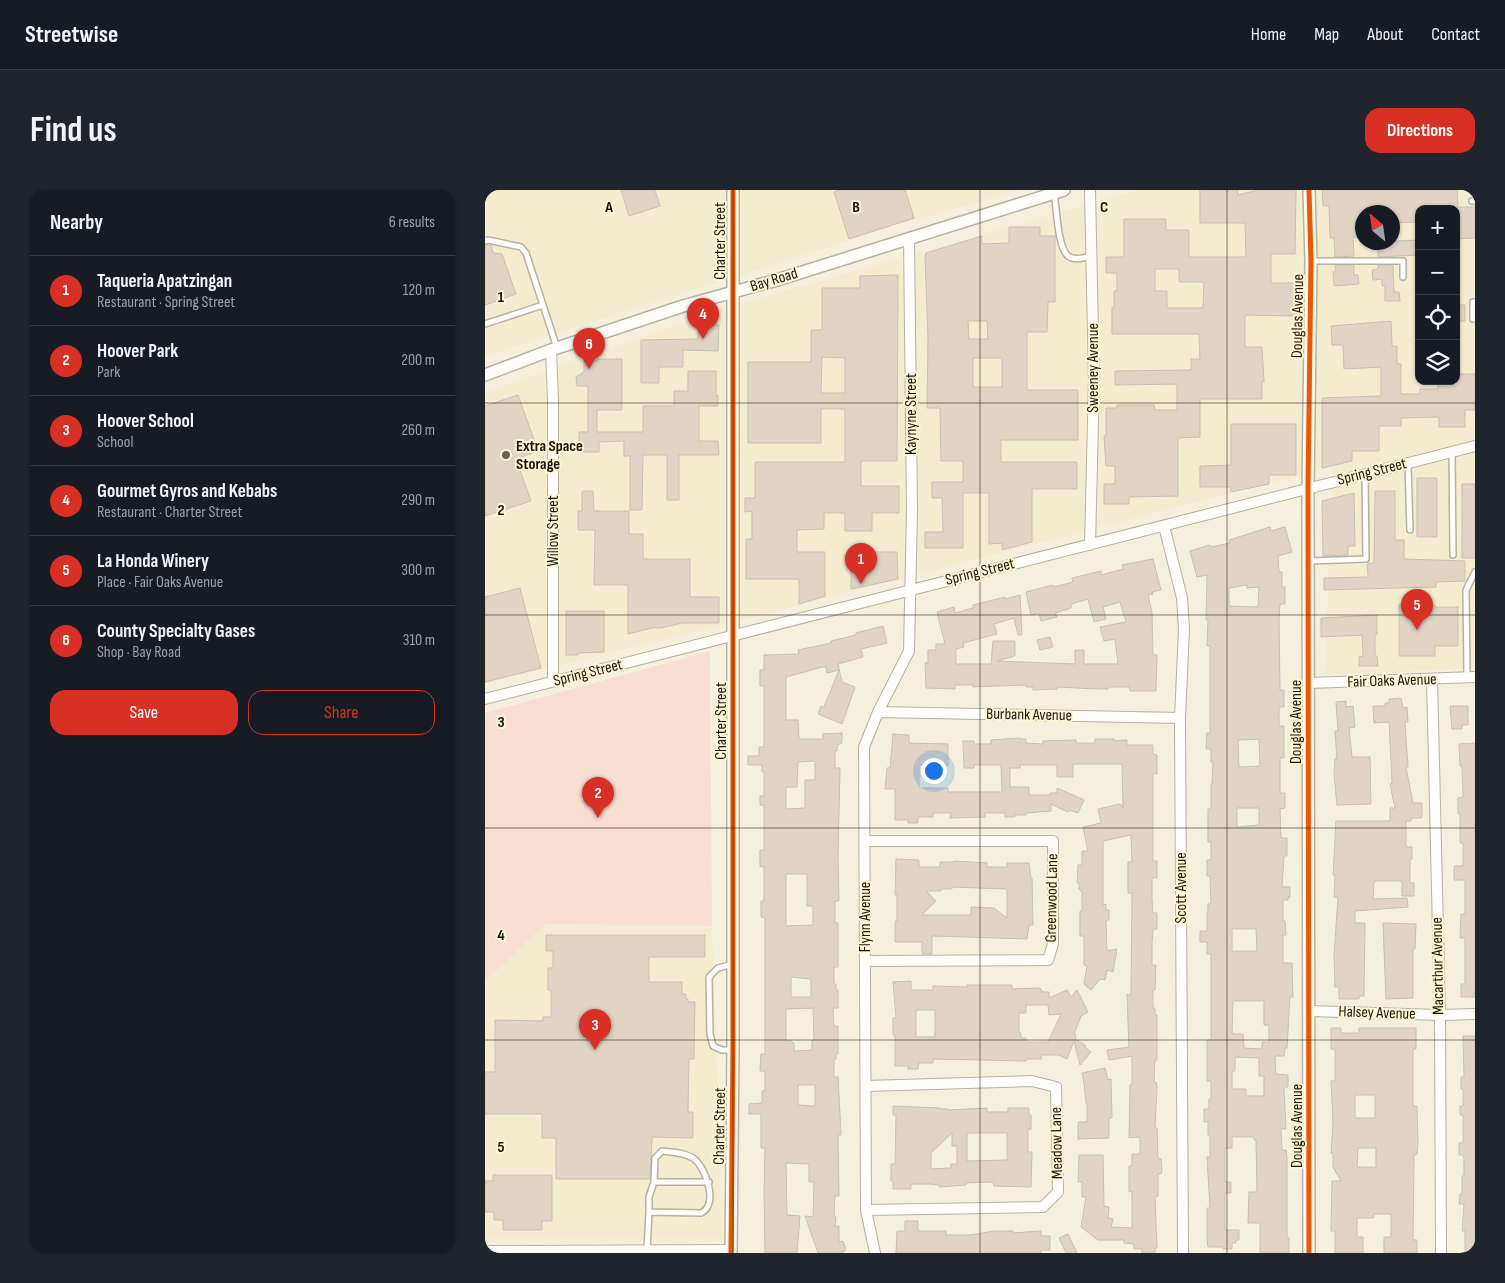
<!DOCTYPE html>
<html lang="en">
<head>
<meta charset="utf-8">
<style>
	:root { --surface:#171b24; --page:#20242c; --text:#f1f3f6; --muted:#9ea1a6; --line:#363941; --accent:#d93025 }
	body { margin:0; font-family:"Sofia Sans Condensed",sans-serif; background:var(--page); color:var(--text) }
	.controls { position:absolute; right:15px; top:15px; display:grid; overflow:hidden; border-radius:10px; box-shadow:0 1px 4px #0004 }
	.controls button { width:45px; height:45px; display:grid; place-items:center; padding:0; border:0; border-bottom:1px solid var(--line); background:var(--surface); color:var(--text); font:25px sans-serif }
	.compass { position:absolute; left:870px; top:15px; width:45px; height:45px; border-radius:50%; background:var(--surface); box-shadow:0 1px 4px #0004; rotate:331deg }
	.you { position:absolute; left:448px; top:580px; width:18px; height:18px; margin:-12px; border:4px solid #fff; border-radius:50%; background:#1a73e8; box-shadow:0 0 0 8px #1a73e833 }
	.badge { display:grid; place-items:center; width:32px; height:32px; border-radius:50%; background:var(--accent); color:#fff; font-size:16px; font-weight:700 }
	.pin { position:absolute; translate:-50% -41px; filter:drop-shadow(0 1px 2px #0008) }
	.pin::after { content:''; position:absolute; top:26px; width:18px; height:15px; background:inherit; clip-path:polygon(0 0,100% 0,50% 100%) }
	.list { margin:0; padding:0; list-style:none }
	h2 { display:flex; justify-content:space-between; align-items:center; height:65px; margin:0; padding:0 20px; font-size:21px }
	h2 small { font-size:16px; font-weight:400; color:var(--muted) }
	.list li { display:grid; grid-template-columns:32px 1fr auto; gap:15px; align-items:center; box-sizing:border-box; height:70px; padding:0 20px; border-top:1px solid var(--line) }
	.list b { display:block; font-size:19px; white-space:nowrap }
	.list p { margin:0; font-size:16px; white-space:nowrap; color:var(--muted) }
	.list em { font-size:16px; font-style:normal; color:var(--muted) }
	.actions { display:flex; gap:10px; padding:15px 20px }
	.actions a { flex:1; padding:11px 0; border:1px solid var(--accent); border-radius:15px; text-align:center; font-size:18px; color:var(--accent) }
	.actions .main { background:var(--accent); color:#fff }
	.icon { flex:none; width:28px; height:28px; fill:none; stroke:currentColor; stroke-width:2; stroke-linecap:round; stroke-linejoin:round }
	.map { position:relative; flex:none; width:990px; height:1063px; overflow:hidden; border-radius:15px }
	header { display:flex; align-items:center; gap:30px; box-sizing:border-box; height:70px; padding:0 25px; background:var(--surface); border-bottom:1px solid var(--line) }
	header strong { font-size:24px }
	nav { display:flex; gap:28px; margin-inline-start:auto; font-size:18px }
	.intro { display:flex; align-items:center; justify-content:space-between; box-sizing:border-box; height:120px; padding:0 30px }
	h1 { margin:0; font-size:35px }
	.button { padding:12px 22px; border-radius:15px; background:var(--accent); color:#fff; font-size:18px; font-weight:700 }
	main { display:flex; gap:30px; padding:0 30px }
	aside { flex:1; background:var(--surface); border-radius:15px; box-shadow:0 1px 4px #0004 }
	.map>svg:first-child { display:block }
	.built { fill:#f4eccf; fill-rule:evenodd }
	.green { fill:#f8ddd1 }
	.building { fill:#e1d4c4; stroke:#c6bfb3; fill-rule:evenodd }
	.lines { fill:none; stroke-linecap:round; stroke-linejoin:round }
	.service-casing { stroke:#b5b1a3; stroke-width:8 }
	.minor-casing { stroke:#b5b1a3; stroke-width:12 }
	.tertiary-casing { stroke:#b5b1a3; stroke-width:14 }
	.service { stroke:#fefdfa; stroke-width:5 }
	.minor { stroke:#fefdfa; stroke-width:10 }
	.tertiary { stroke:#fefdfa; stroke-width:11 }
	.cycleway-casing { stroke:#fef5d5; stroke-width:8 }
	.cycleway { stroke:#e8590c; stroke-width:5 }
	.grid { fill:none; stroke:#19150a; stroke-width:1; stroke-opacity:0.55 }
	.poi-dot { fill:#666254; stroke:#fef5d5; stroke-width:2 }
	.labels { text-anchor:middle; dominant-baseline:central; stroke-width:4; stroke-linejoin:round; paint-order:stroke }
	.street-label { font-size:16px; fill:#19150a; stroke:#fef5d5 }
	.poi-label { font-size:16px; font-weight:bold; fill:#19150a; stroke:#fef5d5; text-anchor:start }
	.grid-label { font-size:16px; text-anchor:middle; font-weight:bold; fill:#19150a; stroke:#fef5d5; stroke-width:4; stroke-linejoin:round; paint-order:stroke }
</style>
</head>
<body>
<header>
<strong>Streetwise</strong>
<nav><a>Home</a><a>Map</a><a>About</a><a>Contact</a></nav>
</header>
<div class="intro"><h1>Find us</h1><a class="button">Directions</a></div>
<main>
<aside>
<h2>Nearby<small>6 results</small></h2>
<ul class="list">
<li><span class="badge">1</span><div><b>Taqueria Apatzingan</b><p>Restaurant · Spring Street</p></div><em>120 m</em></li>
<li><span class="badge">2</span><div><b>Hoover Park</b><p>Park</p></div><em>200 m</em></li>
<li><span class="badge">3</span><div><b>Hoover School</b><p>School</p></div><em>260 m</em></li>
<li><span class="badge">4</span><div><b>Gourmet Gyros and Kebabs</b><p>Restaurant · Charter Street</p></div><em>290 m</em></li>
<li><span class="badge">5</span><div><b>La Honda Winery</b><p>Place · Fair Oaks Avenue</p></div><em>300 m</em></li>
<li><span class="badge">6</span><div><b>County Specialty Gases</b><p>Shop · Bay Road</p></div><em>310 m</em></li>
</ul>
<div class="actions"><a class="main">Save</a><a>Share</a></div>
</aside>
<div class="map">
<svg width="990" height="1063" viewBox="0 0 990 1063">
	<rect width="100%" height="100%" fill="#f5f0de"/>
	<!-- built -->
	<path class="built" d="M0,0H534L410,36L0,166Z
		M654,0H990V478L840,485L847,277L234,436L0,494V203L230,121ZM934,19H971V191H934ZM878,22H908V52H878Z
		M61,734L227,736L238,1049H0V791Z"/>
	<!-- green -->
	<path class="green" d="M225,461L227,736L61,734L0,791V523Z"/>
	<!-- building -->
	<path class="building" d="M136,0H170L175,16L144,26Z
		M354,0H420L429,28L364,49L349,2Z
		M715,0H753V5L773,0H811L810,64H786V93H811V126L760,125V157H777L779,192H777V209H715V247L693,248V306L644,307V314H619V294H630V276H621L619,246H621V218H632V215H669L670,220H692V194L630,195V181L706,180V169H715L714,144H627V118L629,117V101H632V83H621V67H639V29H681V40H704V67H761L760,33H715ZM670,79H694V92H719L718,118H682V101H670Z
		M837,0H972L973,17H990V48L971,49V19H934V32L908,33V22H878V47H868L869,66L850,67L849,48H845L844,16H838Z
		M524,37H555V46H570V112H563L562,142H542V200H593V250H516V272H592V299H547V352L517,360V353L504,354V303H478V358H440V342H458L457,308H447V292H478V271H456L455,218H442L443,149L440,67L441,63L497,46V54L524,53ZM483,131H502L503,149H484ZM488,168H517V197H488Z
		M934,50V65L893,67V52Z
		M0,55H6L8,63L17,64L31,104L0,115Z
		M850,75H869V85H873L874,94L849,96L848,82H851Z
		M893,75H908L909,102H914L915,111H900V96H897V89L888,90L887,80L893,79Z
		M413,85L412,271H376V296H414V323H387V341H360V323H339V339L312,340V362H340V406L314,414V389H261V349H267V321L260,322V308H270V272H360V219H336V253H263V172H326V140H337V98H375V86ZM337,167L360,168V203H336Z
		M971,115H980V131H971Z
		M229,129V135H234L233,161L198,160V177H174V193H156V150L213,149V133Z
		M906,131L907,156H912V174H916V204H935V199H953V191H971V184H990V220H980V237H954V227L916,228V236H894V261H867V271L837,278V208L896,206V177L859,179L858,155H847L846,136Z
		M112,169H137V220H112V242H158V216H189V201H203V181H231V206L233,205V216H214V251H233L234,265H194V310H182V265H158L157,320H145V266H139V251L114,252V262H94V242H103V196H92L91,187L99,182V171H112Z
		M33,205L53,261L31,269L46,311L0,326V216Z
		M746,234H811V285H784V294L746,302V297H715V276L746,275Z
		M932,288H952V347H932Z
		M977,294H990V368H977Z
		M97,301H108L109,321H144V344H158V369H205V407H234V433H197L176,438H167L143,444V395H109L110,340H93V321H97Z
		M890,301H910V350H919V369L980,371V391L951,392V397L839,400V388L883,387L882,374L889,373Z
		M869,303L870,356H863V365L838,366L837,311Z
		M785,337L786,341L800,337L807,362L793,366L794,382H797V397H800V414H795L794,429L795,500H799V517H794V536H799V568H795V603H800V618L795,619L796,648H802V666H799L797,697H805V707H803V710H798V731H800L801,745H798V773H807L808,807H805L802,858H800L799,866H790L791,884L803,885V897H800L799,899L801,939H796L797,960H801L802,966V1048H804V1063H775V1033H763L764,1002H772L771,950H769V947H747V958H740V992H746V1003H740V1040H754V1050H751V1053H747V1059H738V1057H723L722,1049V1018H725L722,967H725V945H723V932H719V919H724V909H726V891H722V850H726V764H722V752H715V741H722V722H723V714H726L725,686H722V670H726V652H723V619H726V594H727L728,572H726V559H721L722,543H725V456H722L723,430H721L722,385L712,387L705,361L725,355L726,357L745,353L744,350ZM762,395V398L774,397L773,417L744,416V398ZM774,549L775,576L754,577L753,550ZM752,618H774V635L752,637ZM747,739H771L772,761H747ZM748,811H779V835H784V852H777V859L759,858L758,844H747ZM750,867L774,868V886H779V906H761V899H747V881H750Z
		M374,357L386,358V362H412L413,389L366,399V365L369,360H374Z
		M668,369L676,400L667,402L668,404L663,405L667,423L668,465H672L671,501H645L644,497H623V499H612L572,497V499L548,500V497H541V495L488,497V495H470V499L441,498L440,473H443V460H451V454H460L452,422L469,417L470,423L488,418V415L520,407V409L535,405L537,445H533L529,428L509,434L512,444L478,453L479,457L471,459V474H506L508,451H530V466L512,471L590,474V460H599V474H633L630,449L619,451L615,437L641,432L635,412L618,417L621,429L609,432L603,409L586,414V418L570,423L572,427L556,431L554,423L546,425L541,402L568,395L569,397L588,392L587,388L616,381V385L638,379L637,375Z
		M35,398L56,478L0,492V407Z
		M914,415H950V417H973V456H950V466H914Z
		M81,421H119V462L93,463V465H81Z
		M892,425V444L890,445V466H892L893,476H874V467L878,466L877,445L836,447V428Z
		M398,436L402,453L376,459L378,467L353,474L357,492L370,497L357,534L333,524L336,516L339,517L354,480L342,483L341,477H337L301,487V530H313L314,549H338V544L357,543V553L352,555V561H350V578H355L353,667L354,711H350V733H353V777H349V794H351V800H353V818H348L349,836H353V864H351V869H349V887H353L356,943V945H353L354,1006H350L349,1027H351L350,1036H354V1052L358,1051L361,1060L358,1061V1063H333L320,1026L328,1027L329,992H324V974L301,973L302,1025L315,1026L312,1063H280L279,1002L280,958H276V924H264V914L277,913V901H280V881H275L276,864H280V728L276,727V711H279V676L275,677V660H279V615H275V606H279V582H277V575H263V566H274V557H279V496H275V480H279V465L314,464L313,460L346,453V451L371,445V443ZM330,571V590H320V618L301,619V597H312L313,572ZM301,684H322V716H328V735L301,736ZM306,787L326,789V807H306ZM328,818L329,850H327V860L309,861V853H307V851H301V819ZM313,895H330V916L313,915Z
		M565,447L568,457L555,460L552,450Z
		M916,508L918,518L922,517L923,532H920L923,577H921L928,613H937V628H926V631H921V657H927V669H925V693H929V706H917V691H889L888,709L922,708L923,717L870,721V733H880L879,806H874V809H854V797H850L849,766L853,707H849L850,685H848L851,631H905V618H910L905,594L907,593L904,532L889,533L888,516H900V513H904V509Z
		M861,511V517L868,516L870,537L864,538L867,567H885L886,614L852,615L849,584L850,569H852L850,541H853L851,512Z
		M965,516H983V535H977V539H967Z
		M408,544L424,545V553L463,554V575H434V598H463V602H517L516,575H489V578H479L478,551H489V554H506V550L535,548V549H541V553L558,554V551L591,550V553H610V549H629V551L642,550V555H668V564L672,565V584H668V671H672V688H667V709L668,723H672V739H668L667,754V775H671L670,800H668V818H670V825H672V870H670L669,892H671L672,897L670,938H672L673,969H676L677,980L676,984H673V1006L670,1007L672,1058H670V1063H657V1059H649V1054L639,1053V1050H613L596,1037L601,1007H597V992H593L594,965H618L619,1016L624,1017L623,1028L628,1029L626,1037L647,1038V1001L644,1002V976H647V964H655V947L644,948L645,895H647V866L624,870L622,860L644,857L642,804L646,805L647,703H643V672H647L646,645L618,651V715L621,714V720H624V730H621L622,761L632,759L628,782L622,780L620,790L615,789L606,800L599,794L602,776L599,775V746H595V721H597V702L594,699V693H592L593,675H597V661H603L598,637L616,633L613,619L635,614L638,618L637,574H588V587H572V575H535V578H525V597H544V605H565V603H572V598L599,610L593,623L584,620L583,622L566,614V621L541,623V625H530V627H520V623H500V627L465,628L466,623H448V627H433V633H423V630H410V599H400L402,578H405Z
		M990,553V807H976V794H980V748H975L976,724H980V690H969V676H978V653H975V624H973V608L978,607L977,576H975L974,554Z
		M411,669L434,670V677H455V672H469V671L502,673V677H522V673H544L546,688H547L548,735H544L542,749L447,746V764H437V752H410V731H412V705H410ZM467,697L522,699V728L509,718L486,717V725H437L451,711L441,701H456V699H467Z
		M898,733L931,734L930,759H928V808L901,809Z
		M61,745H220V767H164V792H197V804H201V809H203V812H210L209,869H204L203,922H208V948L167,947L165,989H71V948H57V924H0V882H10V830L58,831V827H66V800H63V778H68V761H61Z
		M426,791V800H448V796L482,797V795H527V799L555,798L557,802H564V808L582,800L586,807L592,800L603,822L596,826L589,844L591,845L590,849L600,855V857L606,862L595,875L589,851L582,869L574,865H556V869H541V871L448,869V873H434L433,879H423V876H410V845H408V828H411L408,792ZM541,815H563L564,825L576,824L563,852H541V848H536V843H534V823H541ZM431,820H450V847H431Z
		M846,838H856V843H874V838H931V859H928V916H932L933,954L932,964L929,965L928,1050H932V1063H899V1047H906V1024H889V1028H872V1047H878V1063H850V1041H846L847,991H856L848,977V963H846L848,932L846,891H850V859H846ZM870,905H890V928H870ZM873,958H891V977H872Z
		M978,846H990V1063H980V1041H977L979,1014H974L975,1004H977V986H979V969L978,965H974V953H978V925H975V916H978V899H976V887H979Z
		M620,878L623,890L626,889L627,928H624V948L593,949V932H602V913H601L599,893L597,883Z
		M408,916L455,918V919H463V920L502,918V922H523V918H544V925H546V939H543V962H547L546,997L509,996L508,992L481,993V995L454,997V995L445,994H426V999H408V991H406V974H410L411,925H408ZM467,943V956H472V974H466V978L446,979V963ZM485,943H522V970L482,971V944Z
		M8,985H67V1031H57V1040H18V1030H9V1022H0V991H8Z
		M420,1031H433V1041H461V1045H484L510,1041H528V1043L556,1041V1046H565V1060H556V1063H411L412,1041H420Z
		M583,1044L592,1063H581L574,1048Z"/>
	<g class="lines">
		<!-- service casing -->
		<g class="service-casing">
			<path id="service" d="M569,3C572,18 572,56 583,66C589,71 599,68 606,66
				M987,11H990
				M0,51L3,50L36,57L41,63L58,115
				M826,71H918V87
				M990,112H988V129H990
				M0,134L58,115L72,158
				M967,262L968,365
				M923,274L925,340
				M824,371L881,369L880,284
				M982,487L981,400L990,382
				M248,774L233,778L224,787L225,844L228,856L237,860H248
				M177,961C187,962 198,962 208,968C221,977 234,1015 216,1023L164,1022V1007L169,992L170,968Z
				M169,992H224
				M162,1060L164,1022"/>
		</g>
		<!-- minor casing -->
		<g class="minor-casing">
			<path id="minor" d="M605,0L609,191L605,355
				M66,160L68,210V491
				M679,336L697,408L699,439L695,528L698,1063
				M947,489L955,825L956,1063
				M824,493L990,487
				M0,509L990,256
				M393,522L695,528
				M380,651H568V754L563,770L380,771
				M825,821L955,825L990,824
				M381,896L547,891L571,897L573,1002L558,1017L381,1020
				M0,1061L246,1060
				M390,1063L381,1020L379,557L393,522L424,461L427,320L424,49"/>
		</g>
		<!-- tertiary casing -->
		<g class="tertiary-casing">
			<path id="tertiary" d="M824,0L826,71L823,298L824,1063
				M0,185L66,160L198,116L292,90L579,0
				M246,1063L248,860V0"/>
		</g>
		<!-- service -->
		<use href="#service" class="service"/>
		<!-- minor -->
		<use href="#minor" class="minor"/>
		<!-- tertiary -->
		<use href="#tertiary" class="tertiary"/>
		<!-- cycleway casing -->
		<g class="cycleway-casing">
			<path id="cycleway" d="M824,0L826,71L823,298L824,1063
				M246,1063L248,860V0"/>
		</g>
		<!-- cycleway -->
		<use href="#cycleway" class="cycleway"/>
	</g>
	<!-- grid -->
	<path class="grid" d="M248,0V1063M495,0V1063M742,0V1063M0,213H990M0,425H990M0,638H990M0,850H990"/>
	<!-- markers -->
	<circle class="poi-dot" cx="21" cy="265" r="5"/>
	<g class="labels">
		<!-- street labels -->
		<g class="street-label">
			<text transform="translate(235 51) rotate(-90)">Charter Street</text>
			<text transform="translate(289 90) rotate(-17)">Bay Road</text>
			<text transform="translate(813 126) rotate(-89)">Douglas Avenue</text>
			<text transform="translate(608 178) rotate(-90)">Sweeney Avenue</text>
			<text transform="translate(426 224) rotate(-90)">Kaynyne Street</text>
			<text transform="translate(887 282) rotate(-14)">Spring Street</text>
			<text transform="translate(68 341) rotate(-90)">Willow Street</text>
			<text transform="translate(495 382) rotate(-14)">Spring Street</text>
			<text transform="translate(103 483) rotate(-14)">Spring Street</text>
			<text transform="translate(907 491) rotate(-2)">Fair Oaks Avenue</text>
			<text transform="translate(544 525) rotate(1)">Burbank Avenue</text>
			<text transform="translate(236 531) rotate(-90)">Charter Street</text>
			<text transform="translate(811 532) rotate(-90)">Douglas Avenue</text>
			<text transform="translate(696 698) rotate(-90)">Scott Avenue</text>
			<text transform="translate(567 708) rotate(-89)">Greenwood Lane</text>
			<text transform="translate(380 727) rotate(-90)">Flynn Avenue</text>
			<text transform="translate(953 776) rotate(-91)">Macarthur Avenue</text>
			<text transform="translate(892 823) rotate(2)">Halsey Avenue</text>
			<text transform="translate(235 936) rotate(-89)">Charter Street</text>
			<text transform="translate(812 936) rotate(-90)">Douglas Avenue</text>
			<text transform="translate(572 953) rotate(-91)">Meadow Lane</text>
		</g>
		<!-- poi labels -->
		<g class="poi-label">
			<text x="31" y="256">Extra Space<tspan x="31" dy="18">Storage</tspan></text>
		</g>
	</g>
	<g class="grid-label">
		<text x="124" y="22">A</text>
		<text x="371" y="22">B</text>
		<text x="619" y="22">C</text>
		<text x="16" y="112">1</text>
		<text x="16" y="325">2</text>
		<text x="16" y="537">3</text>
		<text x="16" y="750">4</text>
		<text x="16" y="962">5</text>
	</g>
</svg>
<div class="controls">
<button>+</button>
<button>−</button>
<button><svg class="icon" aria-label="locate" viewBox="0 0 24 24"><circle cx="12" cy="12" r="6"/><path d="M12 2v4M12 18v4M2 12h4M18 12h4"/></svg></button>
<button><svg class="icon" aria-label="layers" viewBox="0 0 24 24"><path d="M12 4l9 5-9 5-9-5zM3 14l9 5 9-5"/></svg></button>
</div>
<svg class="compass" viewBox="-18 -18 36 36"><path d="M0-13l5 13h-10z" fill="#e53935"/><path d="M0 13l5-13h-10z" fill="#9ea1a6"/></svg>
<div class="you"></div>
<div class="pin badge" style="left:376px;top:394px">1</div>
<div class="pin badge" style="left:113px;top:628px">2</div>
<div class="pin badge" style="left:110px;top:860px">3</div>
<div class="pin badge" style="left:218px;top:149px">4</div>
<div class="pin badge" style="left:932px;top:440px">5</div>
<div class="pin badge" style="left:104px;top:179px">6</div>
</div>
</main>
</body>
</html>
